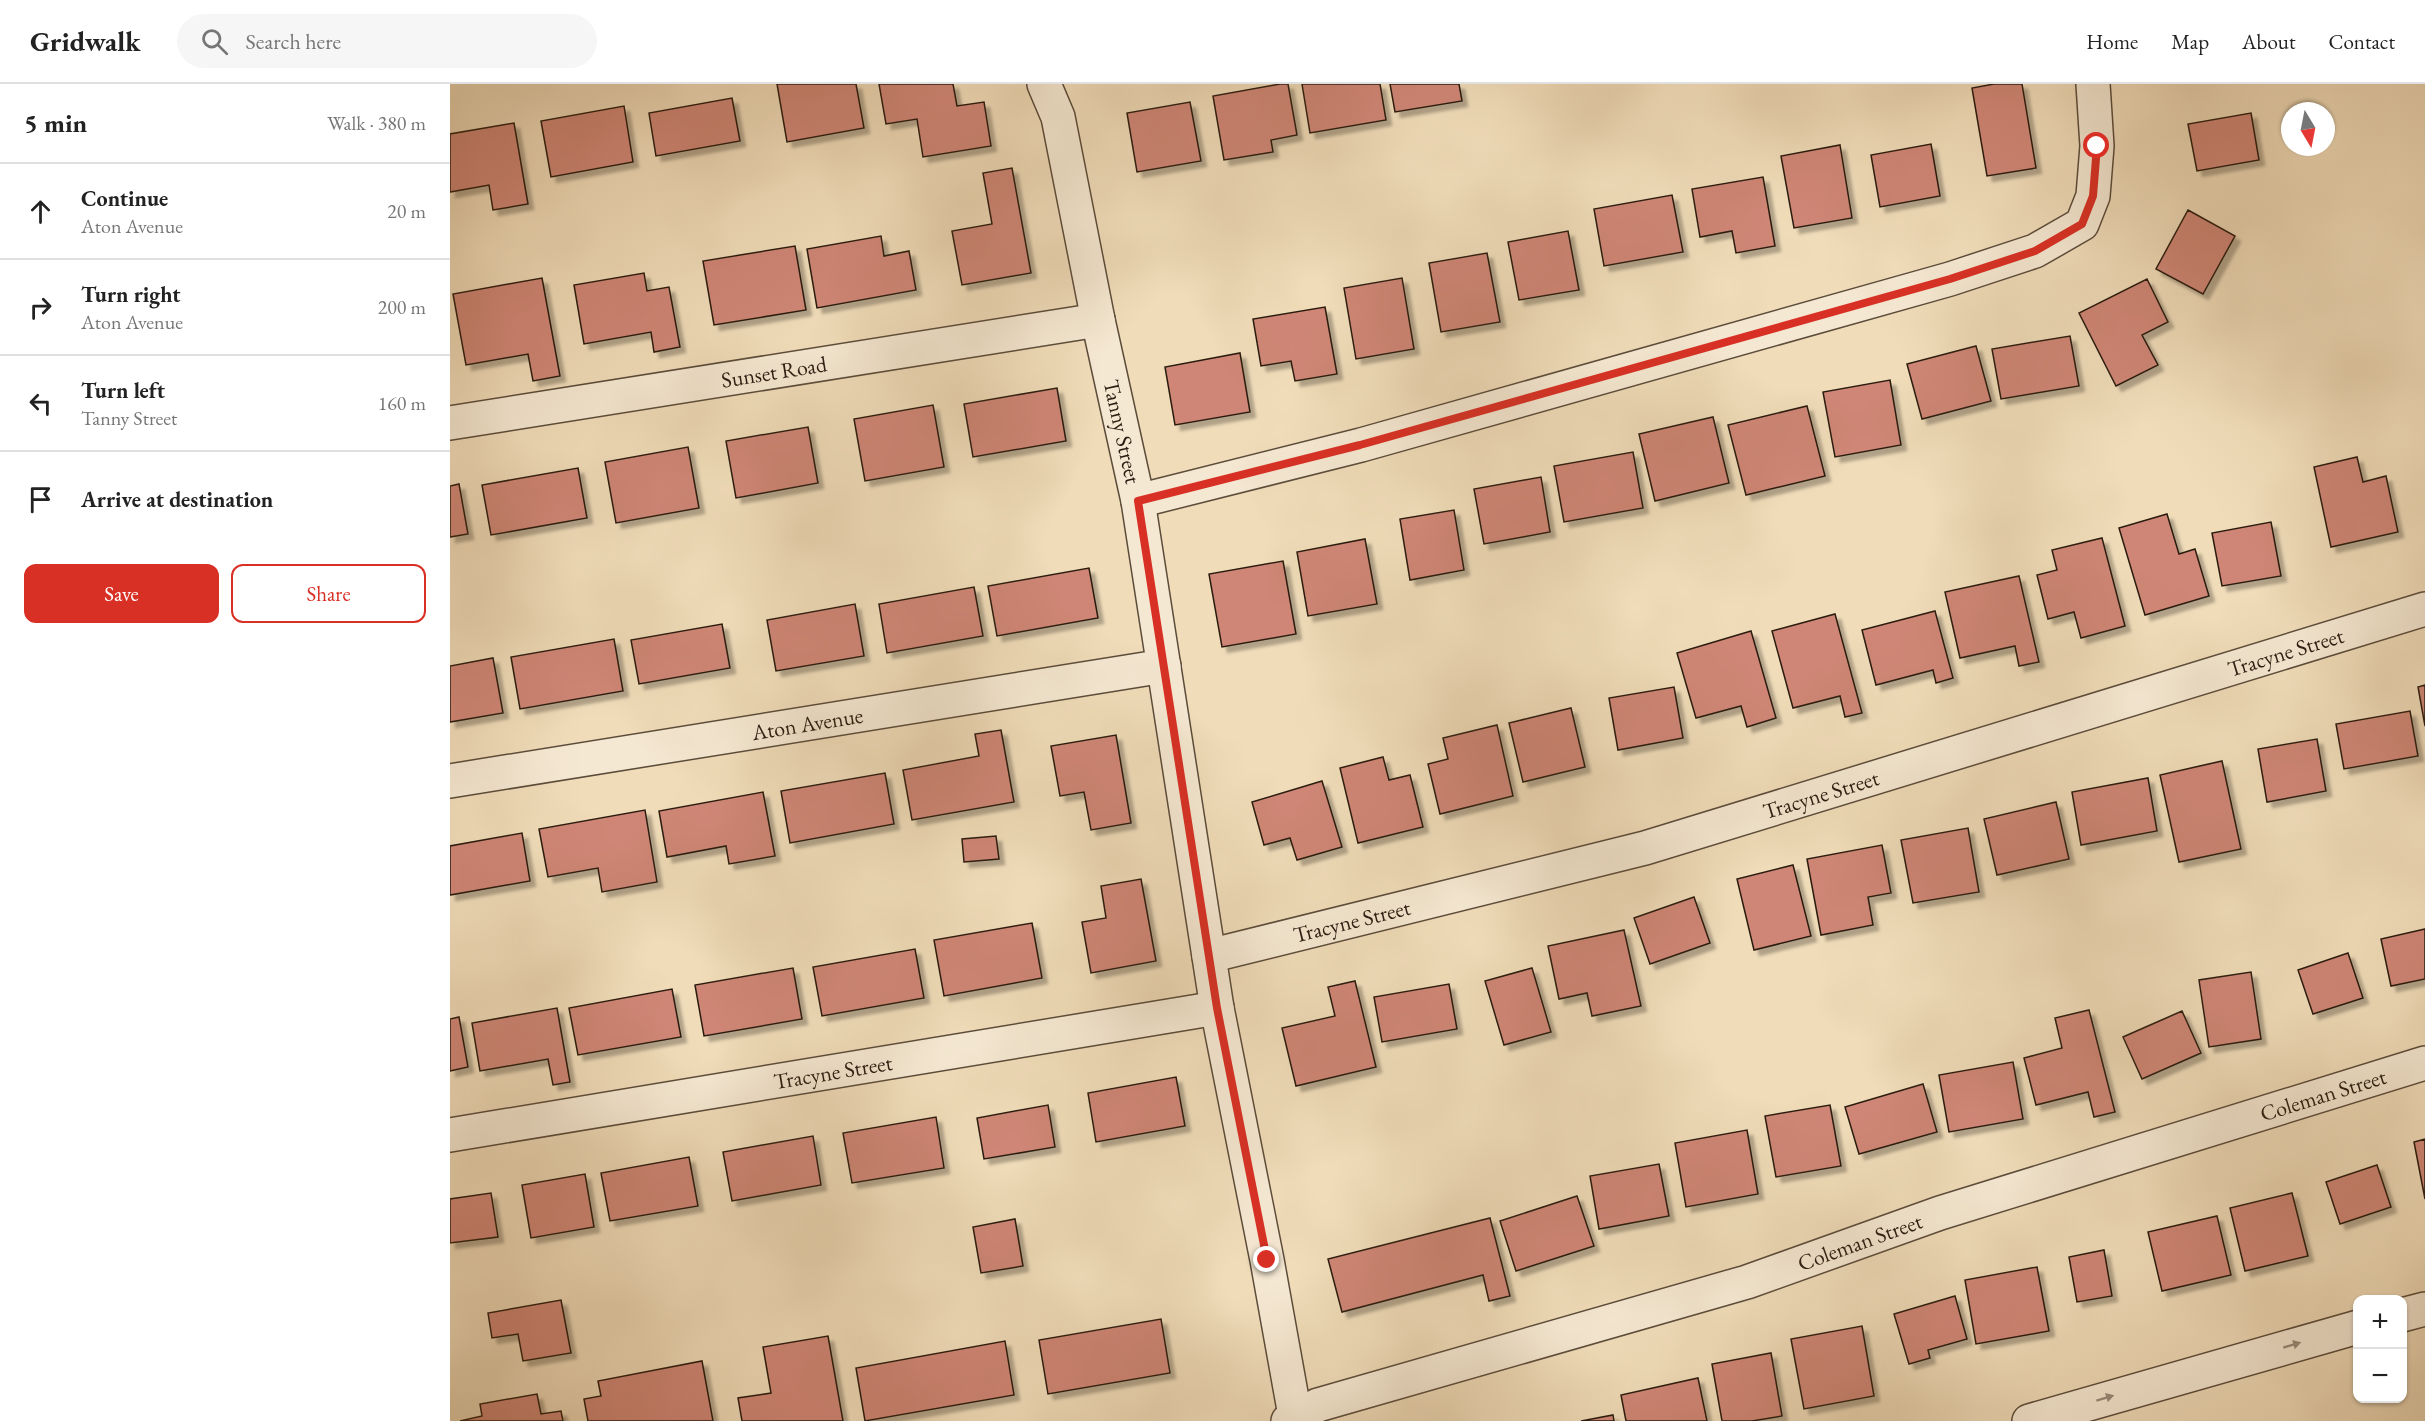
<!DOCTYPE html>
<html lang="en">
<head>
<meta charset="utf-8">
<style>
	:root { --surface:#fff; --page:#f6f6f6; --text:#222; --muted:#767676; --line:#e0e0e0; --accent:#d93025 }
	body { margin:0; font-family:"EB Garamond",serif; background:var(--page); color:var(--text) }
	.controls { position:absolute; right:18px; bottom:18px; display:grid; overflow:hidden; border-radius:12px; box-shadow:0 2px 4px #0004 }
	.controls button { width:54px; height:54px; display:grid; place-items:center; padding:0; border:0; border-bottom:2px solid var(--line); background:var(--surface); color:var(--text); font:30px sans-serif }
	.compass { position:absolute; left:1831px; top:18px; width:54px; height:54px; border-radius:50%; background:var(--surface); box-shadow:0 2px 4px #0004; rotate:170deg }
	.stop { position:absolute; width:18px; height:18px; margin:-14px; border:4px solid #d93025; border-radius:50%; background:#fff }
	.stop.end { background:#d93025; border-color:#fff; box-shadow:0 2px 6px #0008 }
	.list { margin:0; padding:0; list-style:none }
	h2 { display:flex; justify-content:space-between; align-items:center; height:78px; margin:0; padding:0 24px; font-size:26px }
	h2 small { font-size:20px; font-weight:400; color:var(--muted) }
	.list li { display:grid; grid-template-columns:39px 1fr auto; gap:18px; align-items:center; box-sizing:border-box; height:96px; padding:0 24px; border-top:2px solid var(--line) }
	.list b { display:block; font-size:22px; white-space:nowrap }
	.list p { margin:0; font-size:20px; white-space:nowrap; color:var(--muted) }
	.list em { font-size:20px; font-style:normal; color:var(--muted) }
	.actions { display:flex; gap:12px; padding:18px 24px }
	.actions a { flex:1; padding:14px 0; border:2px solid var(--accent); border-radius:12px; text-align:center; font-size:21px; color:var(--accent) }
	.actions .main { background:var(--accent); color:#fff }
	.icon { flex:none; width:33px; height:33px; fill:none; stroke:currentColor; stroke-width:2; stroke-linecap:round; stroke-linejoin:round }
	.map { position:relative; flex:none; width:1975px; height:1337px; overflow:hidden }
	header { display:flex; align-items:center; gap:36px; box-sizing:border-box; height:84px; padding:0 30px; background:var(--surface); border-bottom:2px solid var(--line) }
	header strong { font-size:28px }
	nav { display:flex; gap:33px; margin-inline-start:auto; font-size:21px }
	.search { width:420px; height:54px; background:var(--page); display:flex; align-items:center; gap:15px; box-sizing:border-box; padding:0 21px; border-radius:33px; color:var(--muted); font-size:22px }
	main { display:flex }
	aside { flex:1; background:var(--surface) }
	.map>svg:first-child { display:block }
	.building { fill:#cf8676; stroke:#2b1c11; stroke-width:1.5; filter:url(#shadow) }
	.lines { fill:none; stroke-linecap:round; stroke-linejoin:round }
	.minor-casing { stroke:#5c4c3b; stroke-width:36 }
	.minor { stroke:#f5e8d2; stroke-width:33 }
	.oneway { fill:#9a8c7b }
	.route { stroke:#d93025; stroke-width:8 }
	.labels { text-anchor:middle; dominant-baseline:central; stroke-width:4.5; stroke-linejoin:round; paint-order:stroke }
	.street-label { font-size:22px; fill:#2b1c11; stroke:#f5e8d2 }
</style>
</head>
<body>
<header>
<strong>Gridwalk</strong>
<div class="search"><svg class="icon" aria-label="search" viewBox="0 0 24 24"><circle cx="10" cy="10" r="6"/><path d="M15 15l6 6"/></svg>Search here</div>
<nav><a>Home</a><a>Map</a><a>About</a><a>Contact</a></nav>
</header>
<main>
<aside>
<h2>5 min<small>Walk · 380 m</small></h2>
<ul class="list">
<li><svg class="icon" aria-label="ahead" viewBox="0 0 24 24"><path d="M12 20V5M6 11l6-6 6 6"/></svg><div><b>Continue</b><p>Aton Avenue</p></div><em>20 m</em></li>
<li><svg class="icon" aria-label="right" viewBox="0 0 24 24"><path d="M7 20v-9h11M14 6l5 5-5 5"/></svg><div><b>Turn right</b><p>Aton Avenue</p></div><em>200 m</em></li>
<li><svg class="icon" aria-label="left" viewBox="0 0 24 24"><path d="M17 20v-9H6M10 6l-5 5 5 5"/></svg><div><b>Turn left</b><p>Tanny Street</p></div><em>160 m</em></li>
<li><svg class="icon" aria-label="arrive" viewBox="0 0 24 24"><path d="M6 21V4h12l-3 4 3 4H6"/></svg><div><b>Arrive at destination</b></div></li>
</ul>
<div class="actions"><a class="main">Save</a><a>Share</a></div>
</aside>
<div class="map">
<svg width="1975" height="1337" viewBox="0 0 1975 1337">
	<defs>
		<filter id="shadow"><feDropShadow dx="5.5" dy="5.5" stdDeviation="1.5" flood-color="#0004"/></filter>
	</defs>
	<rect width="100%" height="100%" fill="#f0dcb9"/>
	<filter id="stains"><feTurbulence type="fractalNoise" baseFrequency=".00333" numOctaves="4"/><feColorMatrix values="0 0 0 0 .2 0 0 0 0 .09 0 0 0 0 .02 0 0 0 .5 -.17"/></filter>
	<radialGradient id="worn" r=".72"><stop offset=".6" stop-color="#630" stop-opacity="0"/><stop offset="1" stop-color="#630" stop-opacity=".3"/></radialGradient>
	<!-- building -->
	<path class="building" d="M327,0H406L414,44L337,58Z
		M429,0H503L507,22L534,18L541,62L473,73L467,35L436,40Z
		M830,0H838L847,51L821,56L823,68L774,76L763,12Z
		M852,0H930L936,36L860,49Z
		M940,0H1009L1012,17L945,28Z
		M1544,0H1572L1586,84L1537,92L1522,4Z
		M282,14L290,57L206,72L199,29Z
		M740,18L751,77L687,88L677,29Z
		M174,22L183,78L101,93L91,37Z
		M1801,29L1809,76L1747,87L1738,40Z
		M64,39L78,120L43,126L39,101L0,108V50Z
		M1481,60L1490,112L1430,123L1421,71Z
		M1390,61L1402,134L1344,144L1331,72Z
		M562,84L581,189L512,201L502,147L542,140L533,89Z
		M1313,93L1325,162L1286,169L1282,147L1250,153L1242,105Z
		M1222,111L1233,168L1154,182L1144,125Z
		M1738,126L1785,152L1753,210L1706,185Z
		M1118,147L1129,206L1069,216L1058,158Z
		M431,152L434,172L459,167L466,206L367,224L357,165Z
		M345,162L356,226L264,241L253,177Z
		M1037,169L1050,238L991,248L979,179Z
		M194,189L197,207L219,203L230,263L204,268L201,248L134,260L124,201Z
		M92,194L110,292L83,297L78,270L16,281L3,210Z
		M952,194L964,265L906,275L894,204Z
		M1697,195L1718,238L1692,251L1708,281L1666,302L1629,229Z
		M875,223L887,290L845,297L841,277L811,282L803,235Z
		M1620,252L1629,302L1551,315L1542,265Z
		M1526,262L1541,317L1472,335L1457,280Z
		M790,269L800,328L725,341L715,283Z
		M1440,296L1451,361L1385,373L1373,308Z
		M607,304L616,357L523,373L514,320Z
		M483,321L494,383L415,397L404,335Z
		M1357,322L1375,392L1296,411L1278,341Z
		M1263,333L1279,399L1205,417L1189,350Z
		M358,343L368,399L286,414L276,357Z
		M238,363L249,424L166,439L155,378Z
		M1183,368L1193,424L1114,438L1104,382Z
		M1907,373L1913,398L1936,392L1948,448L1881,463L1864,383Z
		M128,384L137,434L41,451L32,401Z
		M1091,393L1100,448L1034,460L1024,405Z
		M9,400L18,450L0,453V402Z
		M1004,426L1014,486L960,496L950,435Z
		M1717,430L1729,470L1745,465L1759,512L1695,531L1669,444Z
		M1821,438L1831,492L1772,502L1762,449Z
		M1652,454L1675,542L1631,554L1624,528L1598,535L1587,491L1607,486L1602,466Z
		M915,455L927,520L858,532L847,468Z
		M833,477L846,550L772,563L759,490Z
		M639,484L648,534L547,552L538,502Z
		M1569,492L1589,578L1569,582L1565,562L1510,574L1495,508Z
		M524,503L533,552L437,569L429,520Z
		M405,520L414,572L326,587L317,536Z
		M1485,527L1503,594L1486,599L1483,586L1426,601L1412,546Z
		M1385,530L1412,629L1395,633L1390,612L1343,624L1322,547Z
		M272,540L280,584L189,600L181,556Z
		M1301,547L1326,634L1297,643L1291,622L1246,634L1227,569Z
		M164,555L173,607L70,625L61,573Z
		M43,574L53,629L0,638V582Z
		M1975,601V642L1968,603Z
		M1224,603L1233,654L1168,666L1159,614Z
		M1121,624L1135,683L1073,698L1059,639Z
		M1960,627L1968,672L1894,685L1886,640Z
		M1047,641L1063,712L990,730L978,680L998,675L993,654Z
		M551,646L564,718L462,736L453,686L529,672L525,650Z
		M666,651L681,739L641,746L634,708L610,712L601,662Z
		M1867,655L1876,707L1817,718L1808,665Z
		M933,673L939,696L960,691L973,743L908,759L890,684Z
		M1772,677L1791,765L1729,778L1710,691Z
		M435,689L444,740L340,759L331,707Z
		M1698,694L1707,747L1631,761L1622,708Z
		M872,697L892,763L847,776L840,754L814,761L802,718Z
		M313,708L325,772L279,780L276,762L217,773L209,727Z
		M1606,718L1619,775L1547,791L1534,735Z
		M195,726L207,798L152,808L148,784L98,793L89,745Z
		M1518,744L1529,808L1463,819L1451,756Z
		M72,749L80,797L0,811V762Z
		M546,752L549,775L514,778L512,755Z
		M1432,761L1441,809L1418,813L1423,841L1371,851L1357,775Z
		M1343,781L1361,852L1304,866L1287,795Z
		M691,795L706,877L641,889L632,838L656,834L651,802Z
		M1244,813L1260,859L1200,880L1184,834Z
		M582,839L592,894L494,912L484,856Z
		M1975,845V895L1941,902L1931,855Z
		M1174,846L1191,922L1142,932L1137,909L1109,915L1098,862Z
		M465,865L474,914L372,932L363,883Z
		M1898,869L1913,914L1863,930L1848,886Z
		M343,884L352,935L254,952L245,901Z
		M1082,884L1101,948L1054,961L1035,897Z
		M1801,888L1811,955L1759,963L1749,896Z
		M905,897L926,983L846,1002L832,944L885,932L878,903Z
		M999,900L1007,945L932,958L924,913Z
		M222,905L231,953L128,971L119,924Z
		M107,924L120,998L103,1001L98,975L30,987L22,939Z
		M1639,926L1665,1028L1644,1033L1638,1008L1586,1021L1574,974L1612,964L1605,934Z
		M1732,927L1751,969L1692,995L1673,953Z
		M9,933L18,983L0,987V935Z
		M1563,978L1573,1035L1499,1048L1489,991Z
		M726,993L735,1042L646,1058L638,1009Z
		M1473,1000L1487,1048L1409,1070L1395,1023Z
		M598,1021L605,1063L534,1075L527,1034Z
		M1380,1021L1391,1082L1326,1093L1315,1032Z
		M486,1033L494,1084L402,1099L393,1049Z
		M1297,1046L1308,1110L1236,1123L1225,1059Z
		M363,1052L371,1101L282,1117L273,1068Z
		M1975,1055V1115L1964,1058Z
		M239,1073L248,1122L160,1137L151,1089Z
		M1209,1080L1219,1132L1149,1145L1140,1092Z
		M1927,1081L1941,1123L1890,1140L1876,1098Z
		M135,1090L144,1143L81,1154L72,1101Z
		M41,1109L48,1153L0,1159V1115Z
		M1842,1109L1858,1172L1795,1187L1780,1124Z
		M1127,1112L1144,1162L1066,1187L1050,1137Z
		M1767,1132L1781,1191L1712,1207L1698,1148Z
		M1040,1134L1060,1212L1039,1217L1033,1191L892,1228L878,1175Z
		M565,1135L573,1182L531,1189L523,1143Z
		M1654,1166L1662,1212L1627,1218L1619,1173Z
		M1587,1183L1599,1247L1526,1260L1515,1196Z
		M1505,1212L1517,1255L1478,1266L1480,1274L1459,1280L1444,1230Z
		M111,1216L121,1269L73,1277L68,1250L42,1254L38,1229Z
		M711,1235L720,1289L598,1310L589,1256Z
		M1412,1242L1424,1312L1354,1325L1341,1255Z
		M378,1252L393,1337H292L288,1314L321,1309L313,1263Z
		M555,1257L564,1311L415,1337L406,1284Z
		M1321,1269L1332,1332L1302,1337H1272L1262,1280Z
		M252,1277L263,1337H138L134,1315L151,1312L148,1297Z
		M1248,1294L1257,1337H1176L1171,1311Z
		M87,1310L91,1330L111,1327L113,1337H10L32,1332L30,1320Z
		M1163,1331L1164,1337H1131Z"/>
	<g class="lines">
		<!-- minor casing -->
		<g class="minor-casing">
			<g id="minor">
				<path id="s1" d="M594,0L608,33L648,236L688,417L767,924L817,1176L846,1337"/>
				<path id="s2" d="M0,339L648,236"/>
				<path d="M688,417L911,361L1500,195L1585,167L1632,140L1643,112L1647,62L1643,0"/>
				<path id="s3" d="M0,697L714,582"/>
				<path id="s4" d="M759,872L1195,764L1975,525"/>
				<path id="s5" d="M0,1051L767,924"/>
				<path d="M1952,1231L1975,1225"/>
				<path id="s6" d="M838,1337L868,1321L1297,1198L1490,1129L1975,979"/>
				<path d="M1579,1337L1908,1243"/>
			</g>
		</g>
		<!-- minor -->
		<use href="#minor" class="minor"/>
	</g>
	<!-- one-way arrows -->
	<defs><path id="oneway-solid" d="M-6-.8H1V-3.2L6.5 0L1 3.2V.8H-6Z" transform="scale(1.5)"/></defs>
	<g class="oneway">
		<use href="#oneway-solid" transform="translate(1842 1261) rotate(-16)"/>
		<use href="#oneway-solid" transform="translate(1655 1314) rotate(-17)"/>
	</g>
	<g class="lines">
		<!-- route -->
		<path class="route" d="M817,1176L767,924L688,417L910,361L1500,195L1585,167L1632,140L1643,112L1647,62"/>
	</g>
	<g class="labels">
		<!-- street labels -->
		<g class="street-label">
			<text stroke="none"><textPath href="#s2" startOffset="328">Sunset Road</textPath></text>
			<text stroke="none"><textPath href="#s1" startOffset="357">Tanny Street</textPath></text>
			<text stroke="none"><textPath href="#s4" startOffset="1119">Tracyne Street</textPath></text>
			<text stroke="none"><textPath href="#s3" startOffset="362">Aton Avenue</textPath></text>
			<text stroke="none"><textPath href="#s4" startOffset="633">Tracyne Street</textPath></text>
			<text stroke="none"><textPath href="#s4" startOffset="147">Tracyne Street</textPath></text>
			<text stroke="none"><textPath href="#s5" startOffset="388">Tracyne Street</textPath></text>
			<text stroke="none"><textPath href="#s6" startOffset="1086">Coleman Street</textPath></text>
			<text stroke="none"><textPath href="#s6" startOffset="600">Coleman Street</textPath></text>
		</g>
	</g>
	<rect width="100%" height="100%" filter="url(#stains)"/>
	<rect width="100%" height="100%" fill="url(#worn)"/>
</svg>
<div class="controls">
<button>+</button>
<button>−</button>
</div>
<svg class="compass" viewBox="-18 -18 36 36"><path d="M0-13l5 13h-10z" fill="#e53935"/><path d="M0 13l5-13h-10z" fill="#767676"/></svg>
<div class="stop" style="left:1647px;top:62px"></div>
<div class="stop end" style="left:817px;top:1176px"></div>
</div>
</main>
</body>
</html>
